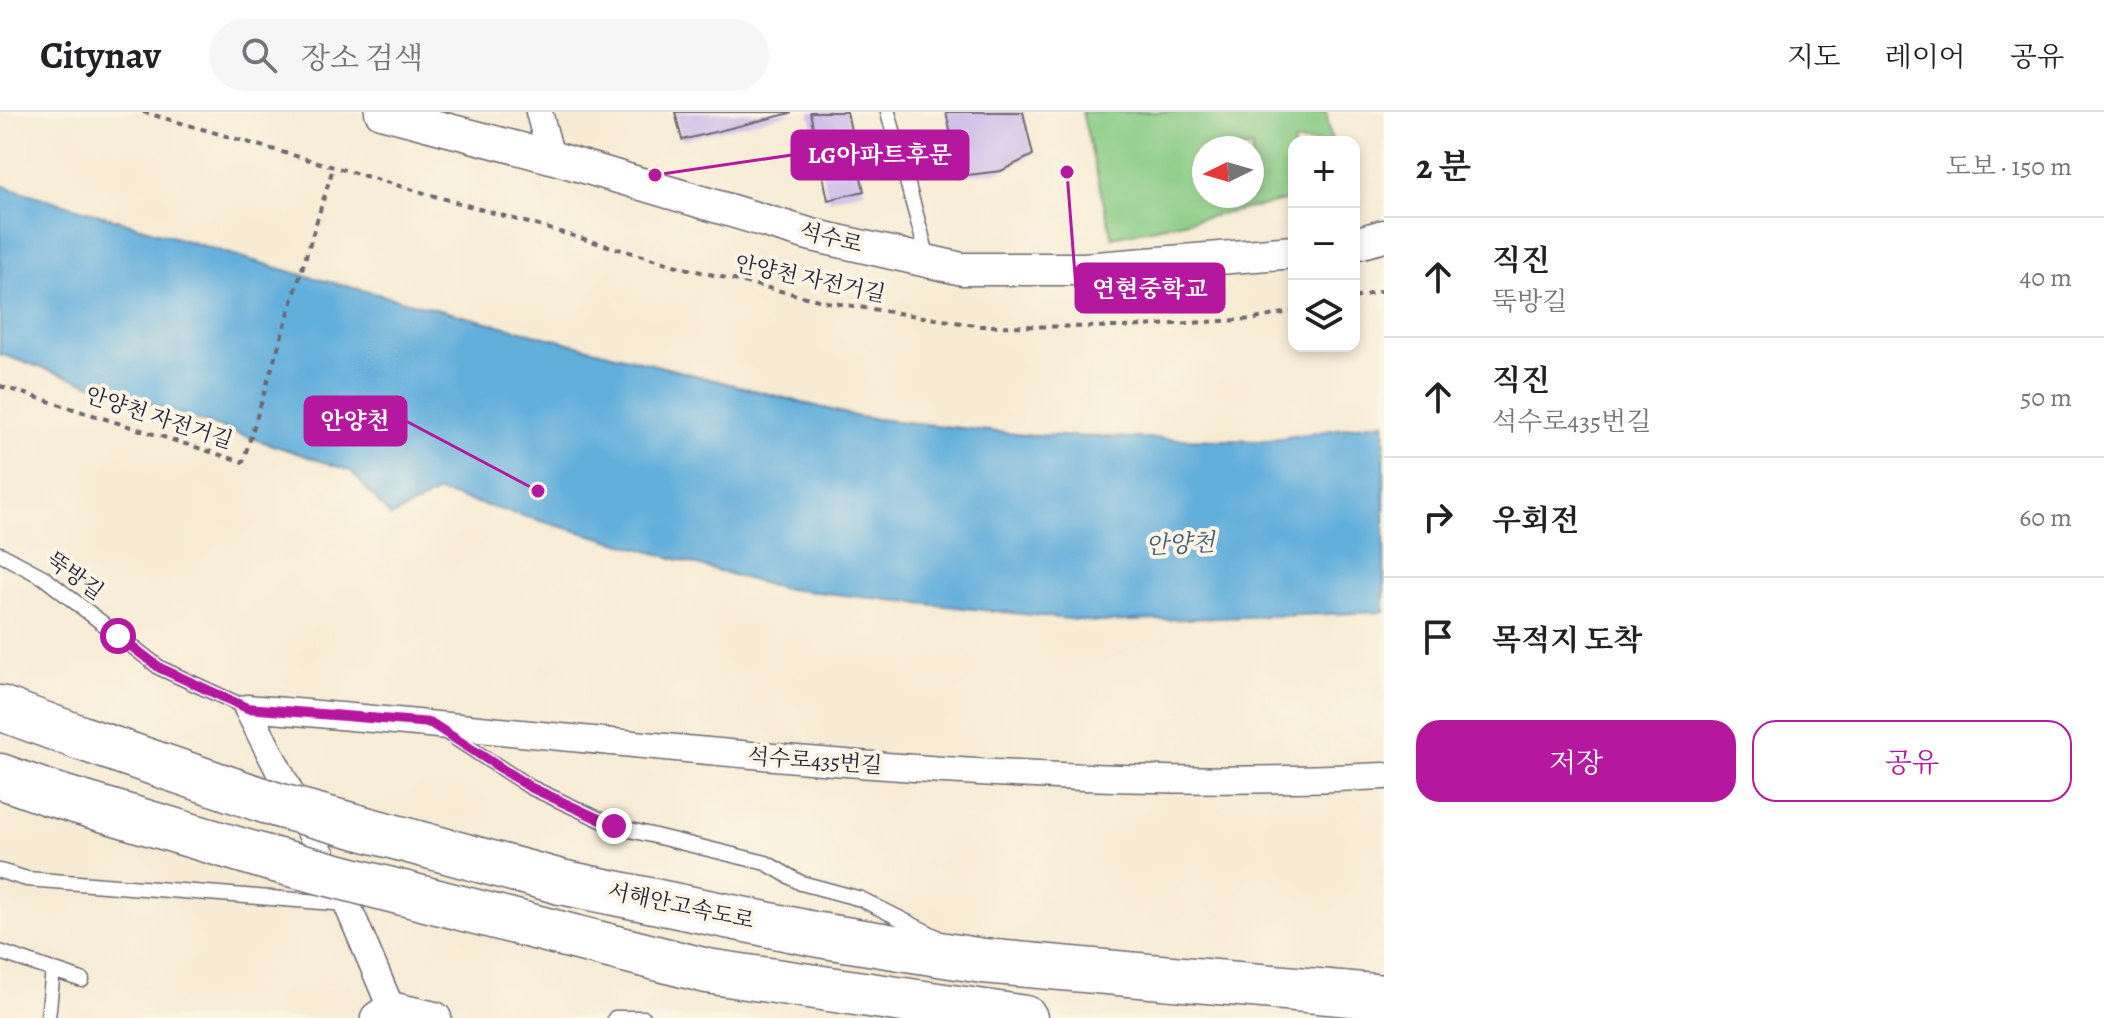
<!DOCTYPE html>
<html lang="ko">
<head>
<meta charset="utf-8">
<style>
	:root { --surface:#fff; --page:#f6f6f6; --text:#202124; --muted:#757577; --line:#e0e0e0; --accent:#b5179e }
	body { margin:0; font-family:Alegreya,"Noto Serif KR",serif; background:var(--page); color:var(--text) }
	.controls { position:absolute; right:24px; top:24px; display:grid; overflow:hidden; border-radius:16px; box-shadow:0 4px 12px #0003 }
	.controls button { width:72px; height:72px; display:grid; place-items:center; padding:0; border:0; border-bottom:2px solid var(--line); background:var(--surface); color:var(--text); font:40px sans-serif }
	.compass { position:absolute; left:1192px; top:24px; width:72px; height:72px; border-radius:50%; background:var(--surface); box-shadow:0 4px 12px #0003; rotate:265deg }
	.stop { position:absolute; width:24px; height:24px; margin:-18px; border:6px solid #b5179e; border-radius:50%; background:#fff }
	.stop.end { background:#b5179e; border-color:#fff; box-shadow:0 2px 8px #0008 }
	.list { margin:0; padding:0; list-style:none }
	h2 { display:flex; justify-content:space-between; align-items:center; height:104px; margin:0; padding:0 32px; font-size:34px }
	h2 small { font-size:26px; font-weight:400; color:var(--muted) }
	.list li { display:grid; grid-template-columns:52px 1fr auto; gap:24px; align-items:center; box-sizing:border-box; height:120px; padding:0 32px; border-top:2px solid var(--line) }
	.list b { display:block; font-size:30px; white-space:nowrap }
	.list p { margin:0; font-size:26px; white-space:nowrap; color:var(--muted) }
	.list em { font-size:26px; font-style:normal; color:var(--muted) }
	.actions { display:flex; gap:16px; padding:24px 32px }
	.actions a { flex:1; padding:18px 0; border:2px solid var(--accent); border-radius:24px; text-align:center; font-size:28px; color:var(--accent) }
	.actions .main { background:var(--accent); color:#fff }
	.icon { flex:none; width:44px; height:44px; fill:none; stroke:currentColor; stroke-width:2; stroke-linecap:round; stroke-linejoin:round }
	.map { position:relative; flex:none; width:1384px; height:906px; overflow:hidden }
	header { display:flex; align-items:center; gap:48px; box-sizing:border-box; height:112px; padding:0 40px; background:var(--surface); border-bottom:2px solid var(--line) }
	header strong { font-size:38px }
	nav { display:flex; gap:44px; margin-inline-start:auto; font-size:28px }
	.search { width:560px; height:72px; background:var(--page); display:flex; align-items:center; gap:20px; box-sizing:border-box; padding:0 28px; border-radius:44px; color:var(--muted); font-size:30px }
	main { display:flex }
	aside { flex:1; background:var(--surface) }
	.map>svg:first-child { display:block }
	.green { fill:#85c982; stroke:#54765e; stroke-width:2; fill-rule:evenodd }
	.water { fill:#63afdc; stroke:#42688c; stroke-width:2 }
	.building { fill:#cbbae8 }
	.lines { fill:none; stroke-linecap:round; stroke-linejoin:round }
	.service-casing { stroke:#6d6870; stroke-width:17 }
	.minor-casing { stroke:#6d6870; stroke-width:29 }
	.tertiary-casing { stroke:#6d6870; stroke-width:35 }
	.motorway-casing { stroke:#6d6870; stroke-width:47 }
	.path { stroke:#6d6870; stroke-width:4; stroke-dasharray:6 6; stroke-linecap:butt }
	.service { stroke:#fff; stroke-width:14 }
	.minor { stroke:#fff; stroke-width:26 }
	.tertiary { stroke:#fff; stroke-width:32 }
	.motorway { stroke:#fff; stroke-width:44 }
	.motorway-bridge-casing { stroke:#6d6870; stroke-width:47; stroke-linecap:butt }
	.motorway-bridge { stroke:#fff; stroke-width:44 }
	.route { stroke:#b5179e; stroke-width:10 }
	.labels { text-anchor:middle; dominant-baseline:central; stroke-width:8; stroke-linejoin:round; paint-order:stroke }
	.street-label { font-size:22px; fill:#22223b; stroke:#fcf5e5 }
	.water-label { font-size:24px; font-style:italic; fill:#3c5a7b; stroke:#fcf5e5 }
	.leader { fill:none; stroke:#b5179e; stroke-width:3 }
	.callout-dot { fill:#b5179e; stroke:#fcf5e5; stroke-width:3 }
	.callout { fill:#b5179e; stroke:#b5179e; stroke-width:3 }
	.callout-label { font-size:24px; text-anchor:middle; font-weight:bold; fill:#fff }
</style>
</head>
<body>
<header>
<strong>Citynav</strong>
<div class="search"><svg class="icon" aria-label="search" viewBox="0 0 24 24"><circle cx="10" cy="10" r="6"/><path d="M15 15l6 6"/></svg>장소 검색</div>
<nav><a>지도</a><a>레이어</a><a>공유</a></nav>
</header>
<main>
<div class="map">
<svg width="1384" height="906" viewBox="0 0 1384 906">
	<rect width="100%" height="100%" fill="#fcf5e5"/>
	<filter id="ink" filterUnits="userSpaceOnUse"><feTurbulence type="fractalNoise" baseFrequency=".0125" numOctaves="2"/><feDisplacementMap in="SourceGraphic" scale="16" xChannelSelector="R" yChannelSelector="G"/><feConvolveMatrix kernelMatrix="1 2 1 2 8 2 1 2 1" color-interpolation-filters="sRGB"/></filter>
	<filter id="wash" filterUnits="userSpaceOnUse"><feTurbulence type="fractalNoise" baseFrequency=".006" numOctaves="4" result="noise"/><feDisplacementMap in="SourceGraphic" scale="32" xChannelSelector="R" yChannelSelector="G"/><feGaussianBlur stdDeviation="1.8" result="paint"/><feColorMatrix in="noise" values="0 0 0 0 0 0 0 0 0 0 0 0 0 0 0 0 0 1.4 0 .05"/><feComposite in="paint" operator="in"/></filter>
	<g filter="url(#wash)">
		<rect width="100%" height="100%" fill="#f7ebd3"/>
		<!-- green -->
		<path class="green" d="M1082,0H1326L1332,30H1294V87L1112,125ZM1204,36H1252V84H1204Z"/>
		<!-- water -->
		<path class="water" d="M0,73L295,161L859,305L1025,323L1261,329L1384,310V500L1097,510L779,476L438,380L391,405L351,359L0,242Z"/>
		<g id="blocks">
			<!-- building -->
			<path class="building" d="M675,0H791V1L682,28Z
				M810,0H847L864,79L828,88Z
				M946,0H1023L1033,43L1001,59L960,64Z"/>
		</g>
	</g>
	<g filter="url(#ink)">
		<use href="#blocks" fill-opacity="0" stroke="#6d6870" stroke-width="2"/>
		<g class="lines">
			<!-- service casing -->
			<g class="service-casing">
				<path id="service" d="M888,0L929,150
					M0,442L43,465L160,556L247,596
					M444,619L530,675L614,714L766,751L801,771L861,787L937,825
					M0,759L27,767L347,792
					M0,840L82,868
					M48,906L53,858
					M615,906H644"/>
			</g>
			<!-- minor casing -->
			<g class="minor-casing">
				<path id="minor" d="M539,0L551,45
					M247,596C625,626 1003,683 1384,664
					M247,596L347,792L391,896"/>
			</g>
			<!-- tertiary casing -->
			<g class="tertiary-casing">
				<path id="tertiary" d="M381,0L551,45L812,123L962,157H1084L1294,140
					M1354,132L1384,124
					M377,906L391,896L435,906"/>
			</g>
			<!-- motorway casing -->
			<g class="motorway-casing">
				<path id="motorway" d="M0,596L81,626
					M0,664L48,681
					M561,770L819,823L983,849L1384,885
					M554,820L707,859L1025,906"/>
			</g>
			<!-- path -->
			<path class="path" d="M143,0L688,157L827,190L981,214L1125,215L1255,207L1294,199
				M1354,186L1384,178
				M0,274L243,350L333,56"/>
			<!-- service -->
			<use href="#service" class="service"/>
			<!-- minor -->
			<use href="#minor" class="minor"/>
			<!-- tertiary -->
			<use href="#tertiary" class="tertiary"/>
			<!-- motorway -->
			<use href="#motorway" class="motorway"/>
			<!-- motorway-bridge casing -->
			<g class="motorway-bridge-casing">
				<path id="motorway-bridge" d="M81,626L277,693L561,770
					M48,681L267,746L554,820"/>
			</g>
			<!-- motorway-bridge -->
			<use href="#motorway-bridge" class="motorway-bridge"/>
		</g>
	</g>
	<g class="lines" filter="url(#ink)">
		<!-- route -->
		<path class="route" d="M118,524L160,556L247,596L431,611L530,675L614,714"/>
	</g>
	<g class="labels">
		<!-- street labels -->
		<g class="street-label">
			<text transform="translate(831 126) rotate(14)">석수로</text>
			<text transform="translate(810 167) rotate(12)">안양천 자전거길</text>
			<text transform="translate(159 306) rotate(18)">안양천 자전거길</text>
			<text transform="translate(75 464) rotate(36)">뚝방길</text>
			<text transform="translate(815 649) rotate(4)">석수로435번길</text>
			<text transform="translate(681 794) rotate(12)">서해안고속도로</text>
		</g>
		<!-- water labels -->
		<g class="water-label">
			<text transform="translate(1180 432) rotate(-3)">안양천</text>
		</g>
	</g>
	<!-- callouts -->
	<path class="leader" d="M655 63L792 43M1067 60L1076 176M538 379L406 309"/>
	<g class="callout-dot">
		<circle cx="655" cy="63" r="8"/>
		<circle cx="1067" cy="60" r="8"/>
		<circle cx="538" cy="379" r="8"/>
	</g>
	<g class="callout">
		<rect x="792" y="19" width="176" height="48" rx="8"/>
		<rect x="1076" y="152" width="148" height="48" rx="8"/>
		<rect x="305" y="285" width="101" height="48" rx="8"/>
	</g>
	<g class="callout-label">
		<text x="880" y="51">LG아파트후문</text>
		<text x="1150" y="185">연현중학교</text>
		<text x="355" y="317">안양천</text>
	</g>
</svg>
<div class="controls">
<button>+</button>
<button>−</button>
<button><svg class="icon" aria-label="layers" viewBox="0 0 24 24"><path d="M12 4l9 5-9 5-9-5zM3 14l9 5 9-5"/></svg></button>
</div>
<svg class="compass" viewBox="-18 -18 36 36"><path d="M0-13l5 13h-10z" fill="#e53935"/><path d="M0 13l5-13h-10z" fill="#757577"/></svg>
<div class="stop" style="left:118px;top:524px"></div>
<div class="stop end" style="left:614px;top:714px"></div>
</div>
<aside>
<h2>2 분<small>도보 · 150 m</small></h2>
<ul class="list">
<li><svg class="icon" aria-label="ahead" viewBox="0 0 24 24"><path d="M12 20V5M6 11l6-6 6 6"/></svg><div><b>직진</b><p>뚝방길</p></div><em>40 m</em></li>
<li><svg class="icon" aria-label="ahead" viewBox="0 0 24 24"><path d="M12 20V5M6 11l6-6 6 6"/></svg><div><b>직진</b><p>석수로435번길</p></div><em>50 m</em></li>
<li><svg class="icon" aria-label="right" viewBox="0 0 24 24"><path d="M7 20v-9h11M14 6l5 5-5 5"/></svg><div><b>우회전</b></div><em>60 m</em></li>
<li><svg class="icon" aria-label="arrive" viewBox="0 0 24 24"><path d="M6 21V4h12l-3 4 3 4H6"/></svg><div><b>목적지 도착</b></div></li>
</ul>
<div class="actions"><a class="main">저장</a><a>공유</a></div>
</aside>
</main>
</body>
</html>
